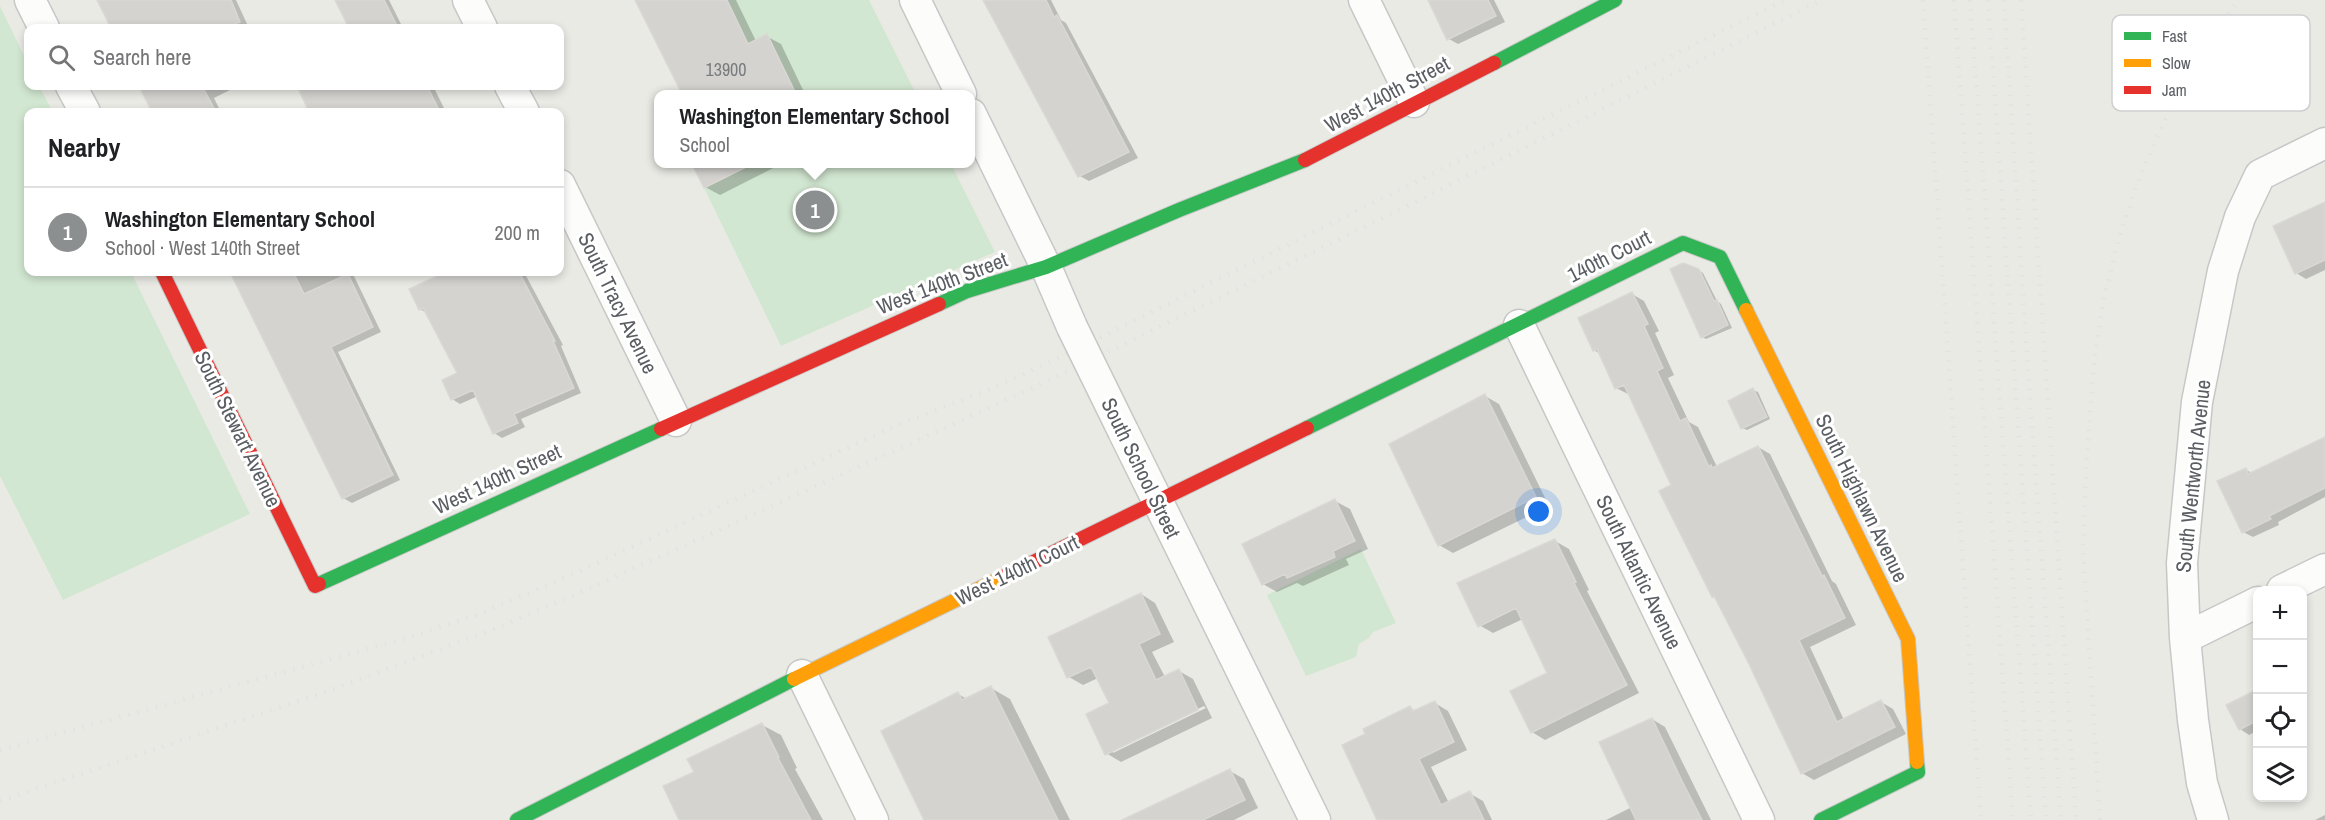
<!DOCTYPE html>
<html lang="en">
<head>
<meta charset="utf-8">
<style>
	:root { --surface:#fff; --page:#f2f2f2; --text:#202124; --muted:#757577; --line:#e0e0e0; --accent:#8c8f90 }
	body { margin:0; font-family:"Archivo Narrow",sans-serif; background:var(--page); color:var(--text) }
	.controls { position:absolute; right:18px; bottom:18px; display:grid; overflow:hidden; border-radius:12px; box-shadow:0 3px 9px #0003 }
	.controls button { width:54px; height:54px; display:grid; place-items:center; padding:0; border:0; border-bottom:2px solid var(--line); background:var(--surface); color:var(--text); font:30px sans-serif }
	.you { position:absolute; left:1539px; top:512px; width:21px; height:21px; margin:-15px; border:4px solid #fff; border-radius:50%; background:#1a73e8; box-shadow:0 0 0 9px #1a73e833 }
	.badge { display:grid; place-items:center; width:39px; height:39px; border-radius:50%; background:var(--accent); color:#fff; font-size:20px; font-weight:700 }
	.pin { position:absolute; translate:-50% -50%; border:3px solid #fff; box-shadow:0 2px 6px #0006 }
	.popup { position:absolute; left:654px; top:90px; width:321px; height:78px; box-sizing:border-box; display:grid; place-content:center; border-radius:12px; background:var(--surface); filter:drop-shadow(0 2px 4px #0005); font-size:20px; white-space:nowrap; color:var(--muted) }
	.popup b { font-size:22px; color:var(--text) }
	.popup::after { content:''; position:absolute; left:50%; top:100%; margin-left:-12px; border:12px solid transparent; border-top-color:var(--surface) }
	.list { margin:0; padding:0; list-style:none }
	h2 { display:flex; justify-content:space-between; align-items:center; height:78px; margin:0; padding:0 24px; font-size:26px }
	h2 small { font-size:20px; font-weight:400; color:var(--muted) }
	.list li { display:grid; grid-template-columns:39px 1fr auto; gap:18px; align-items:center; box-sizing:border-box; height:90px; padding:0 24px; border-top:2px solid var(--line) }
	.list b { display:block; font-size:22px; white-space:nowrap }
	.list p { margin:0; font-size:20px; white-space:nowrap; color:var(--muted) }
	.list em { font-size:20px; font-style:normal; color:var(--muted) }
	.icon { flex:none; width:33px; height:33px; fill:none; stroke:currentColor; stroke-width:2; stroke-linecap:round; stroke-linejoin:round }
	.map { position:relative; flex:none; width:2325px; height:820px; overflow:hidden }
	.search { position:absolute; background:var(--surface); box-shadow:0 3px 9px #0003; left:24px; top:24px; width:540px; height:66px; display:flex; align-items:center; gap:15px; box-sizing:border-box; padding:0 21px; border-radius:12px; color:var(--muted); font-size:22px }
	.panel { position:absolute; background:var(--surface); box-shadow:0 3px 9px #0003; left:24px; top:108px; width:540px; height:168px; border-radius:12px }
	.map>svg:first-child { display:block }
	.green { fill:#d2e7d1 }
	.shadow { fill:#0003; fill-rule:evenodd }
	.building { fill:#d4d3d0; stroke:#dad8d4; stroke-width:1.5 }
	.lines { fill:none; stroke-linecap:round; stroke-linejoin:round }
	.street-casing { stroke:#c7c7c7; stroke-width:33 }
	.fast-casing { stroke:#c8c8c8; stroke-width:16 }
	.slow-casing { stroke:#c8c8c8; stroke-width:16 }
	.jam-casing { stroke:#c8c8c8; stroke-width:16 }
	.street { stroke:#fcfcfb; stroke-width:30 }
	.fast { stroke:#30b455; stroke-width:14 }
	.slow { stroke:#ff9f0a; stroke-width:14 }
	.jam { stroke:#e5322d; stroke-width:14 }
	.rail { stroke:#e2e2e2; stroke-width:4.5; stroke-dasharray:1.5 8; stroke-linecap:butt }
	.street-bridge-casing { stroke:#c7c7c7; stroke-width:33; stroke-linecap:butt }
	.street-bridge { stroke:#fcfcfb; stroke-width:30 }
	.labels { text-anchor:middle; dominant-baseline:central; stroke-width:6; stroke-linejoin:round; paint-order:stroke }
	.number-label { font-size:18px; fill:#797c7f }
	.street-label { font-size:21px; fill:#5a5e63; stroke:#fff }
	.key { fill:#fff; stroke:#cecfd0; stroke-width:1.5 }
	.key-label { font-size:16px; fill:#5a5e63 }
</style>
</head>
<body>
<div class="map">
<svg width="2325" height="820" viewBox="0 0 2325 820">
	<rect width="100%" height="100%" fill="#eaeae5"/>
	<!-- green -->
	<path class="green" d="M727,0H869L916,94H796L767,34L748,44Z
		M0,6L28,64V86H39L53,112H28V272H131L250,514L63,600L0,476Z
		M752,164H951L995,252L781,346L704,188Z
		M1361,549L1396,623L1373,632L1369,638L1359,644L1356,657L1306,676L1267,595Z"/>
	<!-- shadow -->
	<path class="shadow" d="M98,0H236L248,26L246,28H112Z
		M338,0H389L403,28H352Z
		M636,0H736L756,41L766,36L781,44L805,94H684Z
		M985,0H1051L1061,20L1066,23L1138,158L1089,181L1080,176Z
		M1429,0H1494L1505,22L1458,44L1449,39Z
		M140,86H238L214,98L221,112H154Z
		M298,86H330L335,95L355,86H433L446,112H311Z
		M694,164H781L720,195L705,187Z
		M2325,203V270L2306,279L2296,273Z
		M1698,270L1703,273L1717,301L1721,304L1732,328L1706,339L1702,337Z
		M232,272H352L381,332L338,352L400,480L352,503L343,498Z
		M450,272H524L563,345L561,346L581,393L521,419L525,427L502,438L494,433L478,396L460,404L452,399L459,374L428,314L420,309L411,290Z
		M1632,294L1644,301L1659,331L1655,333L1674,375L1668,378L1689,422L1698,427L1717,467L1758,447L1770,454L1832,581L1836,584L1856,625L1810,647L1844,720L1881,702L1893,709L1906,734L1814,780L1802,773L1718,599L1713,596L1673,486L1630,395L1616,388L1600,354L1594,350Z
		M1753,390L1758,392L1770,419L1747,430L1742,428Z
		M1485,396L1499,404L1549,506L1453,553L1439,545Z
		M2325,438V497L2278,522L2279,525L2253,537L2243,532L2246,470L2252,473Z
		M1335,501L1350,509L1368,549L1346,559L1349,565L1303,586L1297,583L1277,592L1263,584Z
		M1555,541L1569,549L1589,590L1587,591L1639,693L1545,740L1532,732L1549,673L1523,619L1493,633L1479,625Z
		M1141,594L1155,603L1174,642L1152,652L1165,677L1179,671L1193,679L1212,718L1121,762L1106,753L1111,704L1098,678L1083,685L1069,677ZM1204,706L1206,708L1113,753V749Z
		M991,688L1010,699L1070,820H927L958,694L967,699Z
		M2258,690V730L2249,735L2240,729Z
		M1435,703L1448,711L1467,750L1431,767L1449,803L1469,793L1483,801L1492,820H1379L1367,735L1410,708L1416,711Z
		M1652,719L1665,727L1711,820H1606L1632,807Z
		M762,725L781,735L797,768L795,769L823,820H681L696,772Z
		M1230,771L1244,779L1258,808L1234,820H1153Z
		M2325,815V820H2315Z"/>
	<!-- building -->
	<path class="building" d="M97,0H231L240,22L224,28H111Z
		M335,0H384L398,28H349Z
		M635,0H727L748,44L767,34L796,94H682Z
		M983,0H1046L1054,17L1057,15L1129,152L1078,177Z
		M1428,0H1488L1496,16L1447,40Z
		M139,86H202L216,112H152Z
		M297,86H427L440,112H309Z
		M692,164H752L704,188Z
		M2325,202V260L2295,274L2273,226Z
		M1683,263L1699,269L1714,301L1717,300L1728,325L1701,338L1670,269Z
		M230,272H293L304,294L348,274L373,327L331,347L393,475L342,499Z
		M446,272H519L555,341H553L574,388L514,414L518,423L493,434L473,390L451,400L442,380L457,373L423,308L419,310L409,289Z
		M1632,292L1648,324L1644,326L1663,368L1657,371L1680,421L1686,418L1709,467L1711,465L1712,468L1758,446L1822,576L1824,575L1845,618L1799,640L1837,722L1881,700L1895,727L1801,774L1748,662L1714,596L1712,597L1659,491L1671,485L1624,385L1615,389L1597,349L1593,351L1578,318Z
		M1753,388L1767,417L1741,429L1728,401Z
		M1485,394L1536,497L1438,546L1389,444Z
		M2325,437V488L2269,516L2271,519L2242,533L2217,481L2246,468L2248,474Z
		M1335,499L1355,541L1333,551L1335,557L1287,578L1285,574L1262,585L1242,544Z
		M1555,539L1576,582L1574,583L1627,685L1531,733L1510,691L1547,673L1516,608L1478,627L1457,583Z
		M1141,593L1160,634L1139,644L1156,680L1179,669L1198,710L1105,755L1086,714L1109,703L1091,667L1067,678L1048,637Z
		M991,686L1058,820H924L881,731L958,692L962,700Z
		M2258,689V720L2239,730L2226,705Z
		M1435,701L1454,742L1419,759L1441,805L1470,791L1484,820H1377L1342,745L1365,734L1363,729L1410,706L1413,711Z
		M1652,718L1682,781L1702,820H1636L1599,742Z
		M762,723L779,757L778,758L811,820H679L663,786L694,772L687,759Z
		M1230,769L1245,800L1203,820H1122Z"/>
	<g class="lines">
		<!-- street casing -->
		<g class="street-casing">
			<path id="street" d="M30,0L44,28
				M468,0L482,28
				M915,0L961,94
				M1364,0L1414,102
				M71,86L85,112
				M510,86L524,112
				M971,114L1046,267L1072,327
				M560,185L676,421
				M1519,325L1759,820
				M1123,431L1315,820
				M2282,590L2325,569
				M2185,638L2258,602
				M802,675L873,820
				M2213,820L2202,783L2193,720L2185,638L2182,563L2197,402L2223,271L2240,217L2260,175L2325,143"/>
		</g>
		<!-- fast casing -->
		<g class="fast-casing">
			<path id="fast" d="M1494,63L1615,0
				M939,304L967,291L1046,267L1179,210L1305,160
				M1307,428L1683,243L1720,257L1746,310
				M319,584L661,429
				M517,820L794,679
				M1821,820L1918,772L1917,762"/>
		</g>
		<!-- slow casing -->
		<g class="slow-casing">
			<path id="slow" d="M1746,310L1908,639L1917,762
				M794,679L1005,576"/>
		</g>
		<!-- jam casing -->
		<g class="jam-casing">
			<path id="jam" d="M1305,160L1494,63
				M162,272L315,586L319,584
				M661,429L939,304
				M1005,576L1307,428"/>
		</g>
		<!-- street -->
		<use href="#street" class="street"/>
		<!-- fast -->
		<use href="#fast" class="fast"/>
		<!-- slow -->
		<use href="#slow" class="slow"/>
		<!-- jam -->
		<use href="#jam" class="jam"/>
		<!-- rail -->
		<path class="rail" d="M1923,0L1981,820
			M1954,0L2013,820
			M1970,0L2031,820
			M1988,0L2046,820
			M2004,0L2030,400L2061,820
			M2021,0L2076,820
			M0,750L404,639L477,615L578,572L897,425L988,390L1046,364L1785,0
			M0,801L320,694L494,629L584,591L1044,383L1397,211L1822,0
			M2100,820L2083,548L2087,454L2094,362L2103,302L2119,238L2141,173L2164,122L2195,64L2238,0"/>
		<!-- street-bridge casing -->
		<g class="street-bridge-casing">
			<path id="street-bridge" d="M1072,327L1123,431"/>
		</g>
		<!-- street-bridge -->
		<use href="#street-bridge" class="street-bridge"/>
	</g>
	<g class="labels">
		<!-- number labels -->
		<g class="number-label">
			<text x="726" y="69">13900</text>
		</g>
		<!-- street labels -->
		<g class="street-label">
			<text transform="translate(1387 94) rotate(-28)">West 140th Street</text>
			<text transform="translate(1609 256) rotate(-27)">140th Court</text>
			<text transform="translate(942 283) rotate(-21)">West 140th Street</text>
			<text transform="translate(618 303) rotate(64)">South Tracy Avenue</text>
			<text transform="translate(238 429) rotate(64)">South Stewart Avenue</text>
			<text transform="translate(1141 468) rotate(64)">South School Street</text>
			<text transform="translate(2193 476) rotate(-84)">South Wentworth Avenue</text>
			<text transform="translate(497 479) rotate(-25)">West 140th Street</text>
			<text transform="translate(1862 498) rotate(64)">South Highlawn Avenue</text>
			<text transform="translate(1017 570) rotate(-26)">West 140th Court</text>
			<text transform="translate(1639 572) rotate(64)">South Atlantic Avenue</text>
		</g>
	</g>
	<!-- legend -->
	<rect x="2112" y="15" width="198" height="96" rx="9" class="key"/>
	<rect x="2124" y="32" width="27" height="8" fill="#30b455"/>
	<rect x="2124" y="59" width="27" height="8" fill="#ff9f0a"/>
	<rect x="2124" y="86" width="27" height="8" fill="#e5322d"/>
	<g class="key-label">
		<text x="2162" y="42">Fast</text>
		<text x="2162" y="69">Slow</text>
		<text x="2162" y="96">Jam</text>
	</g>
</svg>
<div class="controls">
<button>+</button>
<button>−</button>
<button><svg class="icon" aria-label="locate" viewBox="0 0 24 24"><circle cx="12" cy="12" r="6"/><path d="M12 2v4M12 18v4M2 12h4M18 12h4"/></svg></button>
<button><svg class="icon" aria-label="layers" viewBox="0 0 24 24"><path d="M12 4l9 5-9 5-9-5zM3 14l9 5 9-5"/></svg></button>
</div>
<div class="you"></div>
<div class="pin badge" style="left:815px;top:210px">1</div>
<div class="popup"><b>Washington Elementary School</b>School</div>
<div class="search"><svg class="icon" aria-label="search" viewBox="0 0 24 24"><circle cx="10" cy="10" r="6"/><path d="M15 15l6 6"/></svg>Search here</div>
<section class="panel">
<h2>Nearby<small></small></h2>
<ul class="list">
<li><span class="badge">1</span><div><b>Washington Elementary School</b><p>School · West 140th Street</p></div><em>200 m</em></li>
</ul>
</section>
</div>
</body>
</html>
